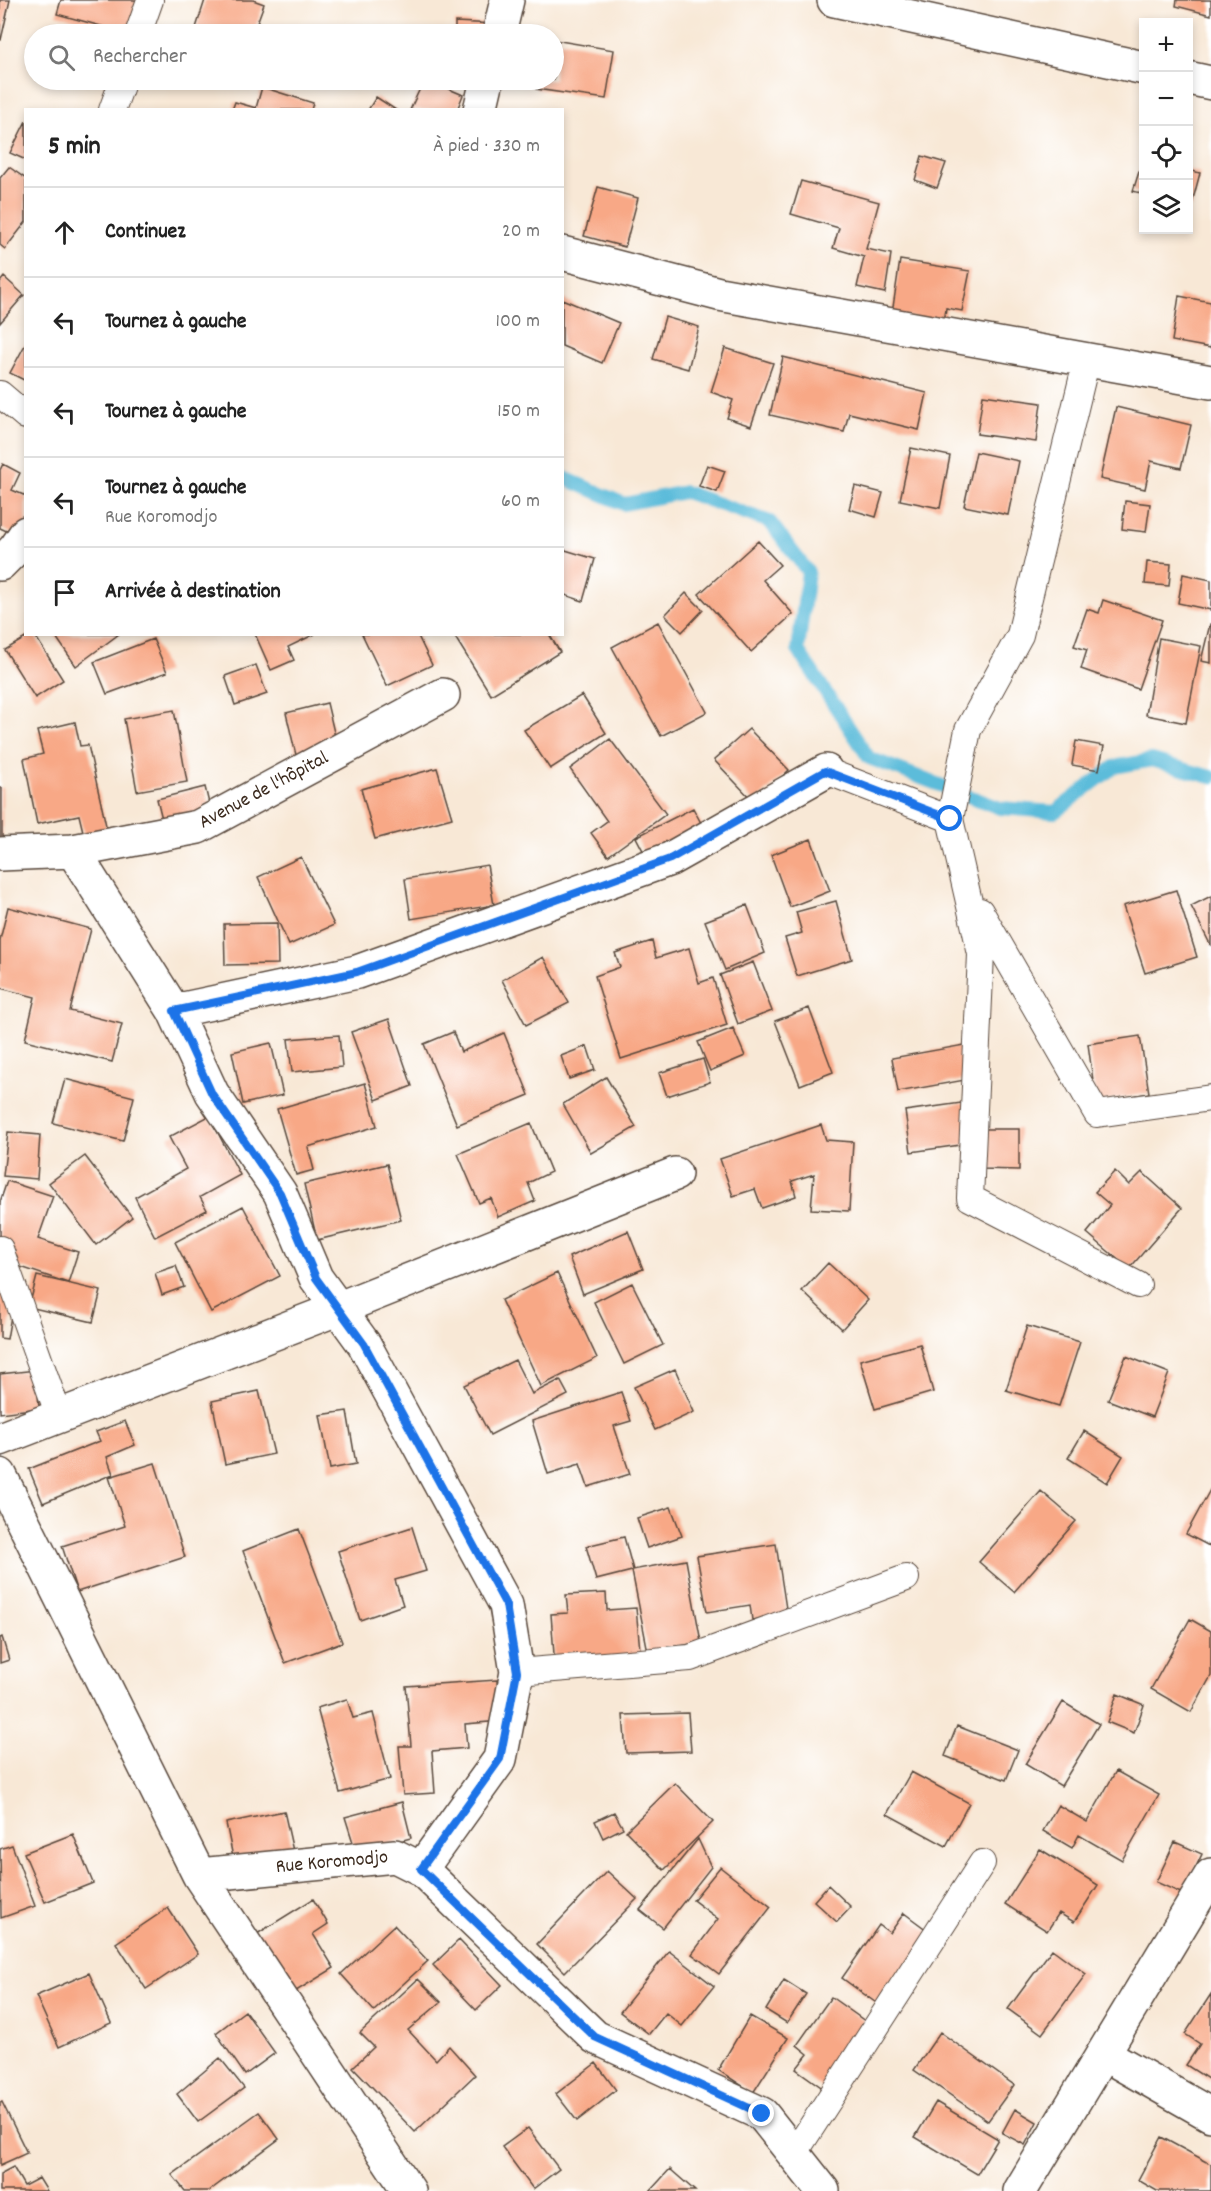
<!DOCTYPE html>
<html lang="fr">
<head>
<meta charset="utf-8">
<style>
	:root { --surface:#fff; --page:#f6f6f6; --text:#222; --muted:#767676; --line:#e0e0e0 }
	body { margin:0; font-family:Dekko,sans-serif; background:var(--page); color:var(--text) }
	.controls { position:absolute; right:18px; top:18px; display:grid; overflow:hidden; border-radius:0px; box-shadow:0 3px 9px #0003 }
	.controls button { width:54px; height:54px; display:grid; place-items:center; padding:0; border:0; border-bottom:2px solid var(--line); background:var(--surface); color:var(--text); font:30px sans-serif }
	.stop { position:absolute; width:18px; height:18px; margin:-14px; border:4px solid #1a73e8; border-radius:50%; background:#fff }
	.stop.end { background:#1a73e8; border-color:#fff; box-shadow:0 2px 6px #0008 }
	.list { margin:0; padding:0; list-style:none }
	h2 { display:flex; justify-content:space-between; align-items:center; height:78px; margin:0; padding:0 24px; font-size:26px }
	h2 small { font-size:20px; font-weight:400; color:var(--muted) }
	.list li { display:grid; grid-template-columns:39px 1fr auto; gap:18px; align-items:center; box-sizing:border-box; height:90px; padding:0 24px; border-top:2px solid var(--line) }
	.list b { display:block; font-size:22px; white-space:nowrap }
	.list p { margin:0; font-size:20px; white-space:nowrap; color:var(--muted) }
	.list em { font-size:20px; font-style:normal; color:var(--muted) }
	.icon { flex:none; width:33px; height:33px; fill:none; stroke:currentColor; stroke-width:2; stroke-linecap:round; stroke-linejoin:round }
	.map { position:relative; flex:none; width:1211px; height:2191px; overflow:hidden }
	.search { position:absolute; background:var(--surface); box-shadow:0 3px 9px #0003; left:24px; top:24px; width:540px; height:66px; display:flex; align-items:center; gap:15px; box-sizing:border-box; padding:0 21px; border-radius:33px; color:var(--muted); font-size:22px }
	.panel { position:absolute; background:var(--surface); box-shadow:0 3px 9px #0003; left:24px; top:108px; width:540px; height:528px; border-radius:0px }
	.map>svg:first-child { display:block }
	.lines { fill:none; stroke-linecap:round; stroke-linejoin:round }
	.stream { stroke:#5cbcda; stroke-width:14 }
	.building { fill:#f8a886 }
	.service-casing { stroke:#57463a; stroke-width:28 }
	.minor-casing { stroke:#57463a; stroke-width:36 }
	.service { stroke:#fff; stroke-width:26 }
	.minor { stroke:#fff; stroke-width:33 }
	.route { stroke:#1a73e8; stroke-width:8 }
	.labels { text-anchor:middle; dominant-baseline:central; stroke-width:4.5; stroke-linejoin:round; paint-order:stroke }
	.street-label { font-size:20px; fill:#3b2a1e; stroke:#fff }
</style>
</head>
<body>
<div class="map">
<svg width="1211" height="2191" viewBox="0 0 1211 2191">
	<rect width="100%" height="100%" fill="#fff"/>
	<filter id="ink" filterUnits="userSpaceOnUse"><feTurbulence type="fractalNoise" baseFrequency=".0167" numOctaves="2"/><feDisplacementMap in="SourceGraphic" scale="12" xChannelSelector="R" yChannelSelector="G"/><feConvolveMatrix kernelMatrix="1 2 1 2 8 2 1 2 1" color-interpolation-filters="sRGB"/></filter>
	<filter id="wash" filterUnits="userSpaceOnUse"><feTurbulence type="fractalNoise" baseFrequency=".008" numOctaves="4" result="noise"/><feDisplacementMap in="SourceGraphic" scale="24" xChannelSelector="R" yChannelSelector="G"/><feGaussianBlur stdDeviation="1.35" result="paint"/><feColorMatrix in="noise" values="0 0 0 0 0 0 0 0 0 0 0 0 0 0 0 0 0 1.4 0 .05"/><feComposite in="paint" operator="in"/></filter>
	<g filter="url(#wash)">
		<rect width="100%" height="100%" fill="#f8e8d6"/>
		<g class="lines">
			<!-- stream -->
			<path class="stream" d="M562,477L624,504L685,492L770,522L808,572L798,650L869,758L1000,808L1055,812L1114,767L1152,760L1211,777"/>
		</g>
		<g id="blocks">
			<!-- building -->
			<path class="building" d="M0,0H10L1,40H0Z
				M61,0H143L130,34L57,14Z
				M205,0H253L264,4L253,34H194Z
				M1177,0H1211V15L1176,6Z
				M455,22L495,24L494,34H455Z
				M554,40L614,50L606,99L536,89L537,80H554Z
				M424,80H428L463,95L457,110H410Z
				M262,87L313,103L311,110H232L235,102L256,108Z
				M376,97L396,110H368Z
				M26,121V160L10,153Z
				M922,156L946,163L937,188L915,180Z
				M1143,159H1144V194L1133,191Z
				M9,167L26,179V222L5,249L0,245V178Z
				M1188,170L1200,173L1191,207L1188,206Z
				M801,181L879,202L866,249L891,254L885,293L857,287L864,257L833,248L839,228L791,214Z
				M598,187L638,198L625,247L584,236Z
				M900,260L970,271L962,311L946,308L944,323L892,314Z
				M4,277L24,295L0,323V282Z
				M1179,296L1211,302V348L1172,341Z
				M562,299L619,323L602,363L562,346Z
				M665,317L699,327L688,369L653,359Z
				M26,343V381L10,373Z
				M725,348L773,363L751,426L727,418L733,400L711,392Z
				M783,357L927,393L919,430L849,413L844,432L770,415Z
				M983,395L1041,403L1036,442L977,434Z
				M1116,407L1191,425L1181,468L1151,461L1145,489L1100,479Z
				M911,448L950,456L940,508L900,500Z
				M976,452L1019,461L1008,515L964,506Z
				M3,464L20,473L12,490L26,496V540L0,528V470Z
				M707,465L725,471L717,492L699,486Z
				M855,486L883,493L876,517L849,509Z
				M1125,501L1150,504L1146,532L1122,529Z
				M758,541L780,565L763,580L793,614L751,652L699,594Z
				M562,549L595,559L583,601L562,594Z
				M1147,562L1171,564L1169,586L1145,584Z
				M1183,574L1211,580V610L1178,603Z
				M686,593L703,610L682,632L665,615Z
				M1103,600L1162,620L1138,689L1081,669L1087,650L1074,646L1087,609L1099,613Z
				M658,622L707,712L661,736L612,647Z
				M1210,624H1211V663L1201,661Z
				M32,634H34L63,680L35,698L5,650Z
				M54,634H119L76,666Z
				M255,634H315L288,647L294,660L271,670Z
				M362,634H417L432,665L387,686Z
				M453,634H549L560,652L491,695Z
				M1159,638L1201,646L1186,723L1146,715Z
				M153,639L167,672L107,694L94,662Z
				M256,665L267,694L235,705L225,676Z
				M582,695L606,733L550,769L524,730Z
				M327,703L342,766L301,776L286,713Z
				M174,710L187,782L137,791L124,719Z
				M75,722L80,746L88,745L109,839L86,844L79,815L37,824L24,759L43,754L37,731Z
				M749,729L789,770L755,803L714,760Z
				M610,739L666,814L608,856L591,833L607,821L570,769Z
				M1076,741L1104,746L1099,770L1072,765Z
				M437,768L452,818L375,839L361,789Z
				M205,787L214,824L166,835L157,799Z
				M0,788H2V846H0Z
				M693,808L709,838L651,866L636,837Z
				M811,839L830,891L790,907L771,855Z
				M301,857L334,925L289,945L258,877Z
				M487,865L494,905L411,919L405,879Z
				M1176,890L1197,957L1145,973L1123,906Z
				M1211,896V946L1191,906Z
				M836,901L852,959L797,976L785,938L802,933L796,912Z
				M747,905L765,953L725,970L705,921Z
				M8,907L91,929L70,1011L122,1024L112,1062L25,1040L35,997L0,988V940Z
				M277,923L278,964L225,965L224,924Z
				M652,941L656,958L689,948L699,983L713,978L727,1025L621,1059L595,976L620,967L615,953Z
				M543,957L569,1003L526,1025L502,980Z
				M753,962L772,1011L738,1024L720,975Z
				M809,1008L833,1072L800,1085L775,1021Z
				M389,1019L412,1086L376,1100L351,1032Z
				M733,1028L745,1056L710,1071L698,1042Z
				M453,1032L461,1052L504,1033L529,1095L457,1125L424,1044Z
				M339,1035L342,1067L292,1072L288,1039Z
				M1140,1036L1149,1093L1096,1102L1088,1044Z
				M271,1043L283,1095L243,1104L232,1052Z
				M975,1043L982,1077L898,1092L892,1058Z
				M587,1046L595,1070L569,1079L561,1056Z
				M703,1059L710,1082L667,1096L659,1073Z
				M606,1077L636,1127L591,1153L563,1104Z
				M65,1079L134,1097L123,1141L53,1123Z
				M365,1083L377,1126L308,1147L314,1170L296,1175L277,1109Z
				M968,1102L974,1143L911,1152L905,1111Z
				M209,1116L240,1175L200,1197L207,1210L155,1237L135,1197L186,1169L169,1137Z
				M531,1123L551,1172L528,1183L535,1201L498,1217L491,1198L479,1203L458,1154Z
				M821,1125L826,1140L853,1142L849,1211L811,1209L814,1174L792,1181L796,1196L762,1208L755,1189L733,1196L720,1159Z
				M982,1129H1019V1170L981,1169Z
				M8,1132L40,1135L37,1179L3,1176Z
				M85,1156L132,1217L96,1245L49,1183Z
				M387,1164L401,1220L317,1240L304,1184Z
				M1115,1171L1129,1185L1142,1172L1182,1208L1129,1269L1087,1233L1110,1205L1095,1192Z
				M7,1181L53,1196L38,1239L78,1252L68,1283L0,1260V1202Z
				M243,1206L280,1276L211,1312L175,1242Z
				M628,1231L643,1269L583,1294L569,1257Z
				M828,1263L868,1300L842,1329L802,1291Z
				M176,1266L184,1287L162,1295L155,1273Z
				M557,1273L597,1358L541,1386L501,1300Z
				M37,1276L101,1291L93,1322L29,1307Z
				M632,1283L663,1345L624,1364L594,1302Z
				M0,1284L16,1287L7,1339L0,1338Z
				M1027,1326L1080,1342L1059,1406L1006,1390Z
				M920,1344L933,1392L875,1409L860,1360Z
				M1126,1356L1169,1373L1152,1417L1108,1400Z
				M515,1360L532,1394L560,1380L568,1395L490,1435L464,1385Z
				M675,1369L694,1412L655,1430L634,1387Z
				M36,1370L39,1408L0,1413V1374Z
				M259,1391L274,1454L225,1464L212,1401Z
				M621,1392L631,1421L614,1426L630,1474L588,1487L580,1464L548,1474L532,1421Z
				M347,1411L356,1464L330,1469L320,1415Z
				M125,1421L135,1445L107,1457L113,1474L43,1503L29,1469L100,1441L96,1432Z
				M1084,1431L1123,1456L1107,1483L1068,1458Z
				M155,1463L185,1557L77,1592L62,1546L125,1526L109,1477Z
				M1211,1488V1547L1186,1534Z
				M1041,1491L1076,1521L1014,1592L979,1562Z
				M671,1507L682,1536L647,1548L637,1518Z
				M412,1527L426,1571L395,1580L403,1605L360,1620L338,1551Z
				M299,1529L342,1642L285,1663L243,1551Z
				M624,1537L633,1570L686,1560L701,1642L648,1652L632,1571L596,1580L586,1546Z
				M776,1544L787,1615L752,1620L750,1605L707,1612L697,1556Z
				M606,1593L607,1610L636,1608L641,1661L555,1668L551,1614L568,1613L566,1595Z
				M1190,1619L1211,1631V1676L1191,1712L1151,1689Z
				M2,1637L9,1660L0,1663V1638Z
				M497,1680L501,1721L465,1724L467,1748L432,1751L435,1793L403,1795L399,1746H411L406,1686Z
				M1117,1694L1144,1705L1134,1733L1107,1722Z
				M347,1699L353,1718L373,1713L390,1779L340,1793L317,1708Z
				M1063,1702L1099,1724L1061,1786L1025,1764Z
				M688,1713L691,1751L626,1753L623,1715Z
				M957,1726L1018,1750L1006,1780L945,1756Z
				M1116,1771L1159,1795L1122,1860L1079,1835L1072,1848L1043,1831L1058,1805L1087,1822Z
				M911,1772L969,1803L946,1846L887,1814Z
				M675,1783L713,1822L664,1870L626,1831Z
				M402,1802L411,1838L356,1852L345,1817Z
				M284,1811L295,1860L236,1872L226,1823Z
				M614,1812L623,1828L603,1838L595,1821Z
				M73,1834L93,1883L45,1902L24,1853Z
				M698,1839L711,1867L663,1928L640,1910Z
				M1175,1842L1202,1854L1183,1894L1156,1882Z
				M12,1845L35,1906L1,1918L0,1849Z
				M1040,1849L1098,1885L1074,1922L1059,1913L1047,1931L1005,1904Z
				M720,1867L771,1907L719,1974L692,1954L718,1919L693,1900Z
				M607,1871L637,1899L565,1972L537,1944Z
				M828,1885L851,1907L837,1922L814,1901Z
				M313,1899L328,1924L313,1934L334,1968L288,1996L252,1937Z
				M168,1908L198,1954L146,1989L116,1943Z
				M904,1913L935,1936L894,2016L842,1978L879,1925L890,1933Z
				M394,1925L428,1961L374,2011L341,1974Z
				M459,1940L502,1985L476,2010L433,1965Z
				M1052,1949L1086,1974L1042,2034L1008,2009Z
				M669,1951L714,1986L682,2026L666,2013L649,2034L620,2012Z
				M89,1973L111,2023L59,2047L36,1996Z
				M418,1979L441,2002L408,2030L436,2060L449,2046L475,2075L415,2132L353,2067L374,2047L360,2033Z
				M784,1980L806,1994L787,2023L766,2010Z
				M1211,1994V2081L1186,2065L1200,2044L1185,2034Z
				M831,1997L869,2024L824,2089L796,2069L808,2054L797,2045Z
				M245,2011L275,2053L245,2075L216,2033Z
				M750,2016L788,2038L753,2093L718,2070Z
				M940,2032L1014,2085L988,2121L914,2070Z
				M220,2058L244,2088L198,2122L177,2094Z
				M596,2063L616,2090L577,2121L556,2094Z
				M2,2102L27,2153L0,2165V2103Z
				M936,2102L998,2139L977,2174L915,2137Z
				M1015,2109L1037,2122L1025,2145L1002,2133Z
				M259,2112L279,2139L209,2191H185L172,2175Z
				M528,2128L559,2169L533,2189L502,2147Z
				M1161,2137L1211,2164V2191H1157L1138,2180Z
				M13,2167L24,2186L39,2178L47,2191H0V2174Z
				M670,2169L695,2191H650Z"/>
		</g>
	</g>
	<g filter="url(#ink)">
		<use href="#blocks" fill-opacity="0" stroke="#57463a" stroke-width="1.5"/>
		<g class="lines">
			<!-- service casing -->
			<g class="service-casing">
				<path id="service" d="M138,34L150,0
					M112,110L123,80
					M1087,359L1020,635L968,730L950,819L981,954L970,1198L1138,1285
					M0,394L26,416
					M826,771L950,819
					M980,911L1097,1114L1211,1098
					M0,1249L59,1416
					M517,1672L690,1658L906,1578
					M794,2154L982,1863"/>
			</g>
			<!-- minor casing -->
			<g class="minor-casing">
				<path id="minor" d="M834,0L1144,68
					M499,34L507,0
					M1188,78L1211,83
					M480,110L487,80
					M562,253L719,294L1211,382
					M0,564L15,549L26,533
					M73,851L174,1011L212,1093L280,1193L316,1278L364,1344L506,1605L517,1672L500,1759L421,1869
					M0,854L73,851L198,827L443,695
					M174,1011L357,972L670,859L826,771
					M0,1439L337,1309L675,1174
					M0,1475L199,1875L395,1856L421,1869L595,2037L762,2114L823,2191
					M199,1875L409,2191
					M1104,2054L1211,2115
					M1020,2191L1211,1875"/>
			</g>
			<!-- service -->
			<use href="#service" class="service"/>
			<!-- minor -->
			<use href="#minor" class="minor"/>
		</g>
	</g>
	<g class="lines" filter="url(#ink)">
		<!-- route -->
		<path class="route" d="M762,2114L595,2037L421,1869L500,1759L517,1672L506,1605L364,1344L316,1278L280,1193L212,1094L174,1011L357,972L670,859L825,771L950,819"/>
	</g>
	<g class="labels">
		<!-- street labels -->
		<g class="street-label">
			<text transform="translate(264 791) rotate(-28)">Avenue de l'hôpital</text>
			<text transform="translate(332 1863) rotate(-5)">Rue Koromodjo</text>
		</g>
	</g>
</svg>
<div class="controls">
<button>+</button>
<button>−</button>
<button><svg class="icon" aria-label="locate" viewBox="0 0 24 24"><circle cx="12" cy="12" r="6"/><path d="M12 2v4M12 18v4M2 12h4M18 12h4"/></svg></button>
<button><svg class="icon" aria-label="layers" viewBox="0 0 24 24"><path d="M12 4l9 5-9 5-9-5zM3 14l9 5 9-5"/></svg></button>
</div>
<div class="stop" style="left:950px;top:819px"></div>
<div class="stop end" style="left:762px;top:2114px"></div>
<div class="search"><svg class="icon" aria-label="search" viewBox="0 0 24 24"><circle cx="10" cy="10" r="6"/><path d="M15 15l6 6"/></svg>Rechercher</div>
<section class="panel">
<h2>5 min<small>À pied · 330 m</small></h2>
<ul class="list">
<li><svg class="icon" aria-label="ahead" viewBox="0 0 24 24"><path d="M12 20V5M6 11l6-6 6 6"/></svg><div><b>Continuez</b></div><em>20 m</em></li>
<li><svg class="icon" aria-label="left" viewBox="0 0 24 24"><path d="M17 20v-9H6M10 6l-5 5 5 5"/></svg><div><b>Tournez à gauche</b></div><em>100 m</em></li>
<li><svg class="icon" aria-label="left" viewBox="0 0 24 24"><path d="M17 20v-9H6M10 6l-5 5 5 5"/></svg><div><b>Tournez à gauche</b></div><em>150 m</em></li>
<li><svg class="icon" aria-label="left" viewBox="0 0 24 24"><path d="M17 20v-9H6M10 6l-5 5 5 5"/></svg><div><b>Tournez à gauche</b><p>Rue Koromodjo</p></div><em>60 m</em></li>
<li><svg class="icon" aria-label="arrive" viewBox="0 0 24 24"><path d="M6 21V4h12l-3 4 3 4H6"/></svg><div><b>Arrivée à destination</b></div></li>
</ul>
</section>
</div>
</body>
</html>
